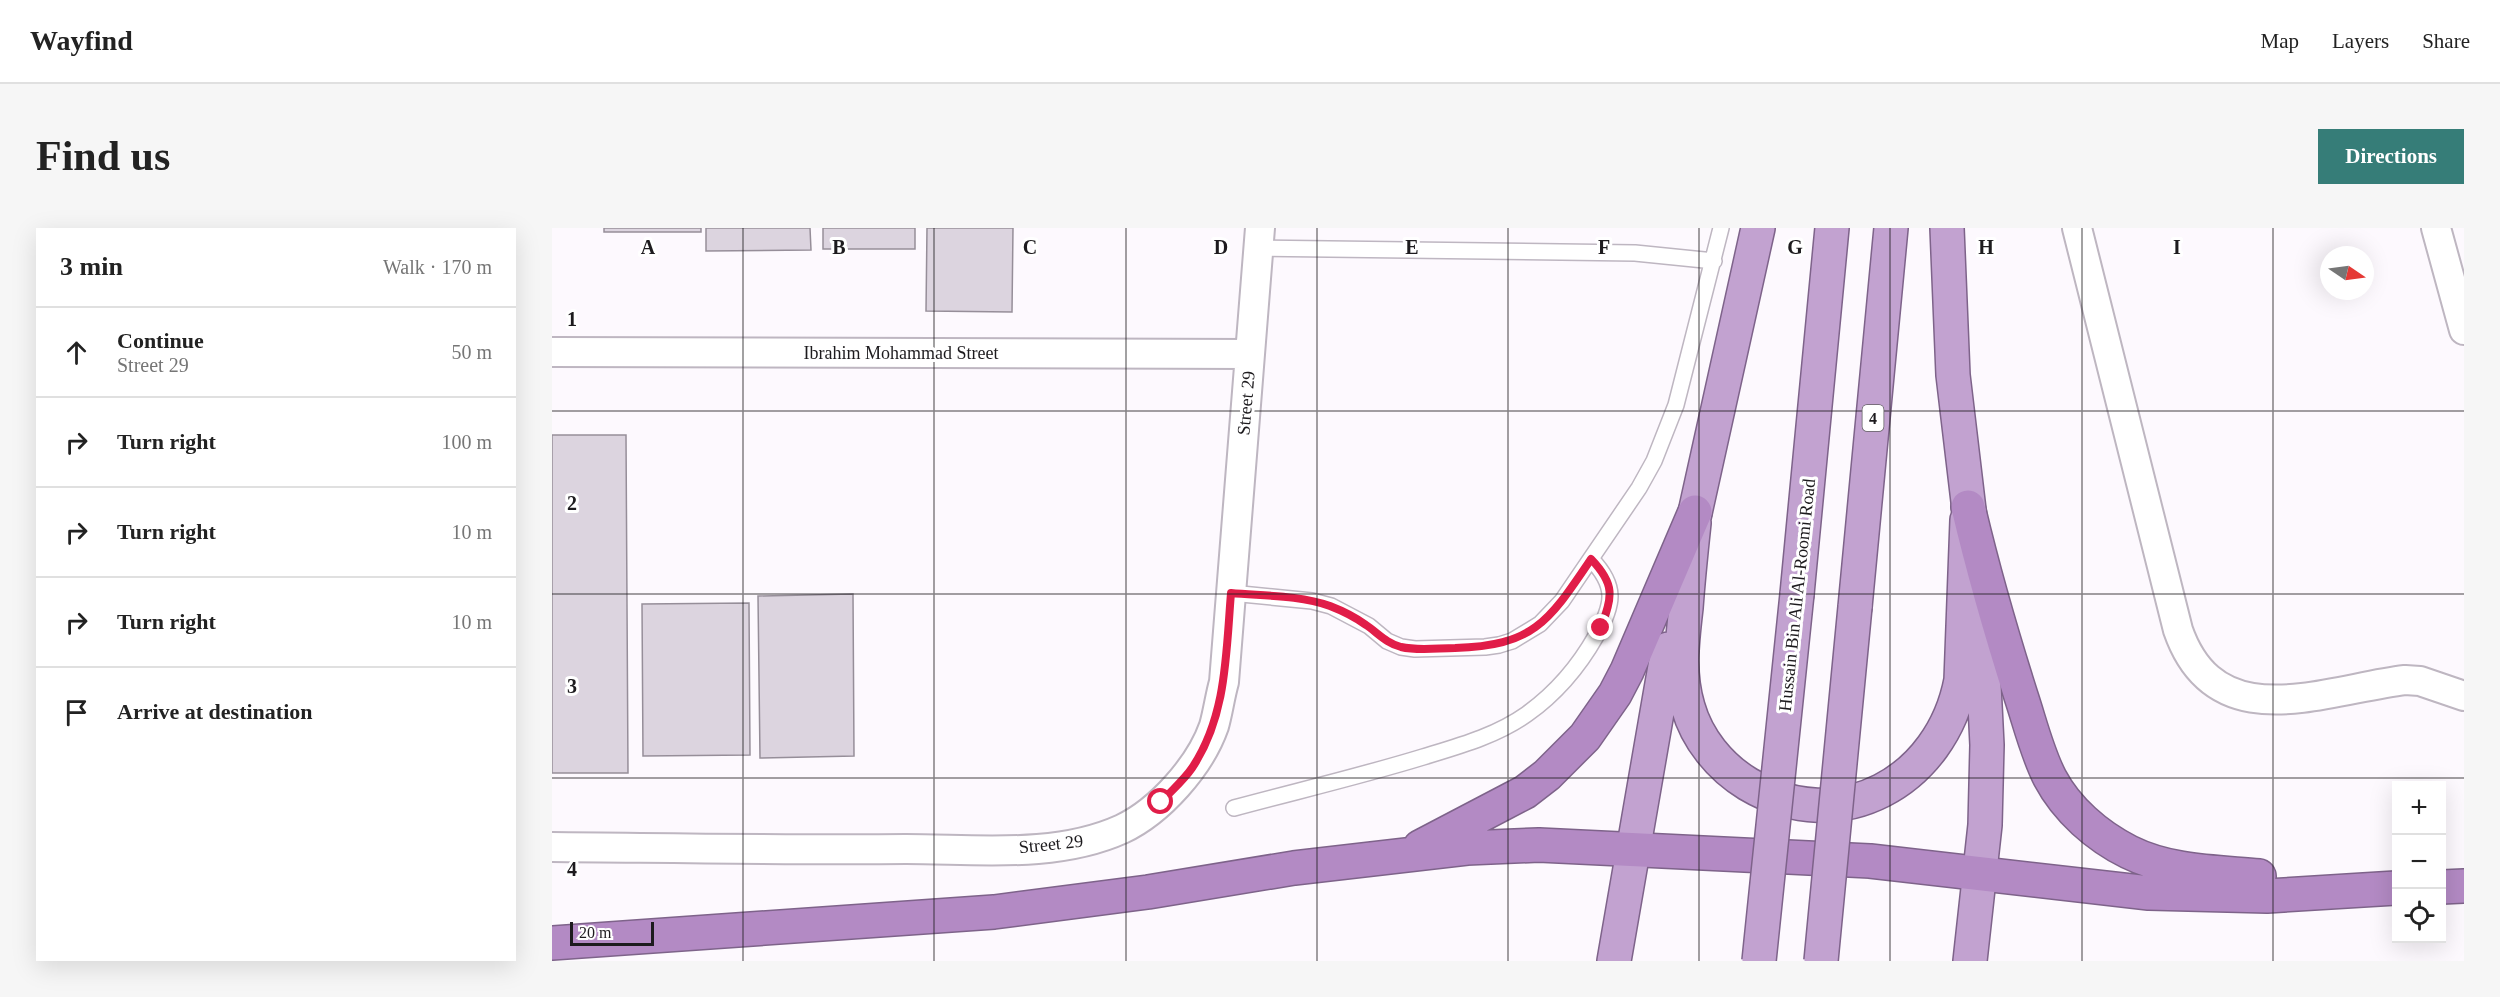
<!DOCTYPE html>
<html lang="en">
<head>
<meta charset="utf-8">
<style>
	:root { --surface:#fff; --page:#f6f6f6; --text:#222; --muted:#767676; --line:#e0e0e0; --accent:#367d78 }
	body { margin:0; font-family:Georgia,serif; background:var(--page); color:var(--text) }
	.controls { position:absolute; right:18px; bottom:18px; display:grid; overflow:hidden; border-radius:0px; box-shadow:0 6px 24px #0002 }
	.controls button { width:54px; height:54px; display:grid; place-items:center; padding:0; border:0; border-bottom:2px solid var(--line); background:var(--surface); color:var(--text); font:30px sans-serif }
	.compass { position:absolute; left:1768px; top:18px; width:54px; height:54px; border-radius:50%; background:var(--surface); box-shadow:0 6px 24px #0002; rotate:103deg }
	.scale { position:absolute; left:18px; bottom:15px; width:84px; box-sizing:border-box; padding-left:6px; border:3px solid #1d1b1e; border-top:0; font-size:16px; line-height:21px; white-space:nowrap; color:#1d1b1e; -webkit-text-stroke:4px #fff; paint-order:stroke }
	.stop { position:absolute; width:18px; height:18px; margin:-14px; border:4px solid #e11d48; border-radius:50%; background:#fff }
	.stop.end { background:#e11d48; border-color:#fff; box-shadow:0 2px 6px #0008 }
	.list { margin:0; padding:0; list-style:none }
	h2 { display:flex; justify-content:space-between; align-items:center; height:78px; margin:0; padding:0 24px; font-size:26px }
	h2 small { font-size:20px; font-weight:400; color:var(--muted) }
	.list li { display:grid; grid-template-columns:39px 1fr auto; gap:18px; align-items:center; box-sizing:border-box; height:90px; padding:0 24px; border-top:2px solid var(--line) }
	.list b { display:block; font-size:22px; white-space:nowrap }
	.list p { margin:0; font-size:20px; white-space:nowrap; color:var(--muted) }
	.list em { font-size:20px; font-style:normal; color:var(--muted) }
	.icon { flex:none; width:33px; height:33px; fill:none; stroke:currentColor; stroke-width:2; stroke-linecap:round; stroke-linejoin:round }
	.map { position:relative; flex:none; width:1912px; height:733px; overflow:hidden; border-radius:0px }
	header { display:flex; align-items:center; gap:36px; box-sizing:border-box; height:84px; padding:0 30px; background:var(--surface); border-bottom:2px solid var(--line) }
	header strong { font-size:28px }
	nav { display:flex; gap:33px; margin-inline-start:auto; font-size:21px }
	.intro { display:flex; align-items:center; justify-content:space-between; box-sizing:border-box; height:144px; padding:0 36px }
	h1 { margin:0; font-size:42px }
	.button { padding:15px 27px; border-radius:0px; background:var(--accent); color:#fff; font-size:21px; font-weight:700 }
	main { display:flex; gap:36px; padding:0 36px }
	aside { flex:1; background:var(--surface); border-radius:0px; box-shadow:0 6px 24px #0002 }
	.map>svg:first-child { display:block }
	.building { fill:#dcd4df; stroke:#968e99; stroke-width:1.5 }
	.lines { fill:none; stroke-linecap:round; stroke-linejoin:round }
	.service-casing { stroke:#beb6c1; stroke-width:18 }
	.minor-casing { stroke:#beb6c1; stroke-width:32 }
	.trunk-casing { stroke:#7e638a; stroke-width:36 }
	.motorway-casing { stroke:#7e638a; stroke-width:36 }
	.service { stroke:#fff; stroke-width:15 }
	.minor { stroke:#fff; stroke-width:28 }
	.trunk { stroke:#c2a2d0; stroke-width:33 }
	.motorway { stroke:#b38ac4; stroke-width:33 }
	.trunk-bridge-casing { stroke:#7e638a; stroke-width:36; stroke-linecap:butt }
	.trunk-bridge { stroke:#c2a2d0; stroke-width:33 }
	.route { stroke:#e11d48; stroke-width:8 }
	.grid { fill:none; stroke:#1d1b1e; stroke-width:1.5; stroke-opacity:0.55 }
	.labels { text-anchor:middle; dominant-baseline:central; stroke-width:6; stroke-linejoin:round; paint-order:stroke }
	.shield { fill:#fff; stroke:#615f62; stroke-width:1.5 }
	.shield-label { font-size:16px; font-weight:bold; fill:#1d1b1e }
	.street-label { font-size:18px; fill:#1d1b1e; stroke:#fff }
	.grid-label { font-size:20px; text-anchor:middle; font-weight:bold; fill:#1d1b1e; stroke:#fff; stroke-width:6; stroke-linejoin:round; paint-order:stroke }
</style>
</head>
<body>
<header>
<strong>Wayfind</strong>
<nav><a>Map</a><a>Layers</a><a>Share</a></nav>
</header>
<div class="intro"><h1>Find us</h1><a class="button">Directions</a></div>
<main>
<aside>
<h2>3 min<small>Walk · 170 m</small></h2>
<ul class="list">
<li><svg class="icon" aria-label="ahead" viewBox="0 0 24 24"><path d="M12 20V5M6 11l6-6 6 6"/></svg><div><b>Continue</b><p>Street 29</p></div><em>50 m</em></li>
<li><svg class="icon" aria-label="right" viewBox="0 0 24 24"><path d="M7 20v-9h11M14 6l5 5-5 5"/></svg><div><b>Turn right</b></div><em>100 m</em></li>
<li><svg class="icon" aria-label="right" viewBox="0 0 24 24"><path d="M7 20v-9h11M14 6l5 5-5 5"/></svg><div><b>Turn right</b></div><em>10 m</em></li>
<li><svg class="icon" aria-label="right" viewBox="0 0 24 24"><path d="M7 20v-9h11M14 6l5 5-5 5"/></svg><div><b>Turn right</b></div><em>10 m</em></li>
<li><svg class="icon" aria-label="arrive" viewBox="0 0 24 24"><path d="M6 21V4h12l-3 4 3 4H6"/></svg><div><b>Arrive at destination</b></div></li>
</ul>
</aside>
<div class="map">
<svg width="1912" height="733" viewBox="0 0 1912 733">
	<rect width="100%" height="100%" fill="#fdf9fe"/>
	<!-- building -->
	<path class="building" d="M52,0H149V4H52Z
		M154,0H258L259,22L154,23Z
		M271,0H363V21H271Z
		M375,0H461L460,84L374,83Z
		M0,207H74L76,545H0Z
		M301,366L302,528L208,530L206,368Z
		M197,375L198,527L91,528L90,376Z"/>
	<g class="lines">
		<!-- service casing -->
		<g class="service-casing">
			<path id="service" d="M706,20L1083,25L1162,33
				M679,365L760,373L779,378L817,398L835,413L849,419L863,421L933,419L947,417L960,413L988,396L1010,373L1087,260L1102,233L1124,177L1169,0
				M682,580C745,563 809,548 871,529C907,518 944,508 975,486C1003,466 1027,438 1044,408C1062,376 1065,358 1039,331"/>
		</g>
		<!-- minor casing -->
		<g class="minor-casing">
			<path id="minor" d="M1525,0L1626,402C1664,511 1771,462 1853,452L1868,453L1912,468
				M1884,0L1912,102
				M0,124L698,126
				M0,619C118,620 236,622 354,621C425,621 504,631 570,601C608,583 648,538 662,498C666,484 668,468 672,454L708,0"/>
		</g>
		<!-- trunk casing -->
		<g class="trunk-casing">
			<path id="trunk" d="M1395,0L1401,147L1420,307
				M1142,295C1139,323 1136,352 1134,380C1130,414 1126,446 1136,479C1145,511 1168,539 1196,556C1288,611 1390,553 1409,452L1415,292
				M1137,312L1206,0
				M1245,366L1280,0
				M1303,379L1339,0
				M1062,733L1116,421
				M1418,733L1433,597L1435,517L1429,397"/>
		</g>
		<!-- motorway casing -->
		<g class="motorway-casing">
			<path id="motorway" d="M1416,279C1431,343 1449,405 1469,468C1478,495 1485,525 1498,550C1515,582 1545,608 1577,624C1617,644 1663,644 1707,648
				M868,619L973,564L995,547L1033,509L1063,466L1075,443L1143,284
				M1890,659L1912,658
				M0,715L442,684L596,664L742,640L915,620L987,617L1318,633L1597,665L1715,668L1844,660"/>
		</g>
		<!-- service -->
		<use href="#service" class="service"/>
		<!-- minor -->
		<use href="#minor" class="minor"/>
		<!-- trunk -->
		<use href="#trunk" class="trunk"/>
		<!-- motorway -->
		<use href="#motorway" class="motorway"/>
		<!-- trunk-bridge casing -->
		<g class="trunk-bridge-casing">
			<path id="trunk-bridge" d="M1207,733L1245,366
				M1269,733L1303,379"/>
		</g>
		<!-- trunk-bridge -->
		<use href="#trunk-bridge" class="trunk-bridge"/>
	</g>
	<g class="lines">
		<!-- route -->
		<path class="route" d="M609,574C619,563 632,552 640,540C675,488 674,424 679,365C711,368 747,367 778,378C791,383 803,389 814,397C826,405 834,415 849,419C866,423 886,420 903,420C982,418 997,393 1039,331C1064,357 1060,368 1049,400"/>
	</g>
	<!-- grid -->
	<path class="grid" d="M191,0V733M382,0V733M574,0V733M765,0V733M956,0V733M1147,0V733M1338,0V733M1530,0V733M1721,0V733M0,183H1912M0,366H1912M0,550H1912"/>
	<g class="labels">
		<!-- shield labels -->
		<rect class="shield" x="1310.5" y="177" width="21" height="26" rx="4.5"/>
		<g class="shield-label">
			<text x="1321" y="190">4</text>
		</g>
		<!-- street labels -->
		<g class="street-label">
			<text x="349" y="125">Ibrahim Mohammad Street</text>
			<text transform="translate(694 175) rotate(-85)">Street 29</text>
			<text transform="translate(1245 367) rotate(-84)">Hussain Bin Ali Al-Roomi Road</text>
			<text transform="translate(499 616) rotate(-6)">Street 29</text>
		</g>
	</g>
	<g class="grid-label">
		<text x="96" y="26">A</text>
		<text x="287" y="26">B</text>
		<text x="478" y="26">C</text>
		<text x="669" y="26">D</text>
		<text x="860" y="26">E</text>
		<text x="1052" y="26">F</text>
		<text x="1243" y="26">G</text>
		<text x="1434" y="26">H</text>
		<text x="1625" y="26">I</text>
		<text x="20" y="98">1</text>
		<text x="20" y="282">2</text>
		<text x="20" y="465">3</text>
		<text x="20" y="648">4</text>
	</g>
</svg>
<div class="controls">
<button>+</button>
<button>−</button>
<button><svg class="icon" aria-label="locate" viewBox="0 0 24 24"><circle cx="12" cy="12" r="6"/><path d="M12 2v4M12 18v4M2 12h4M18 12h4"/></svg></button>
</div>
<svg class="compass" viewBox="-18 -18 36 36"><path d="M0-13l5 13h-10z" fill="#e53935"/><path d="M0 13l5-13h-10z" fill="#767676"/></svg>
<div class="scale">20 m</div>
<div class="stop" style="left:609px;top:574px"></div>
<div class="stop end" style="left:1049px;top:400px"></div>
</div>
</main>
</body>
</html>
